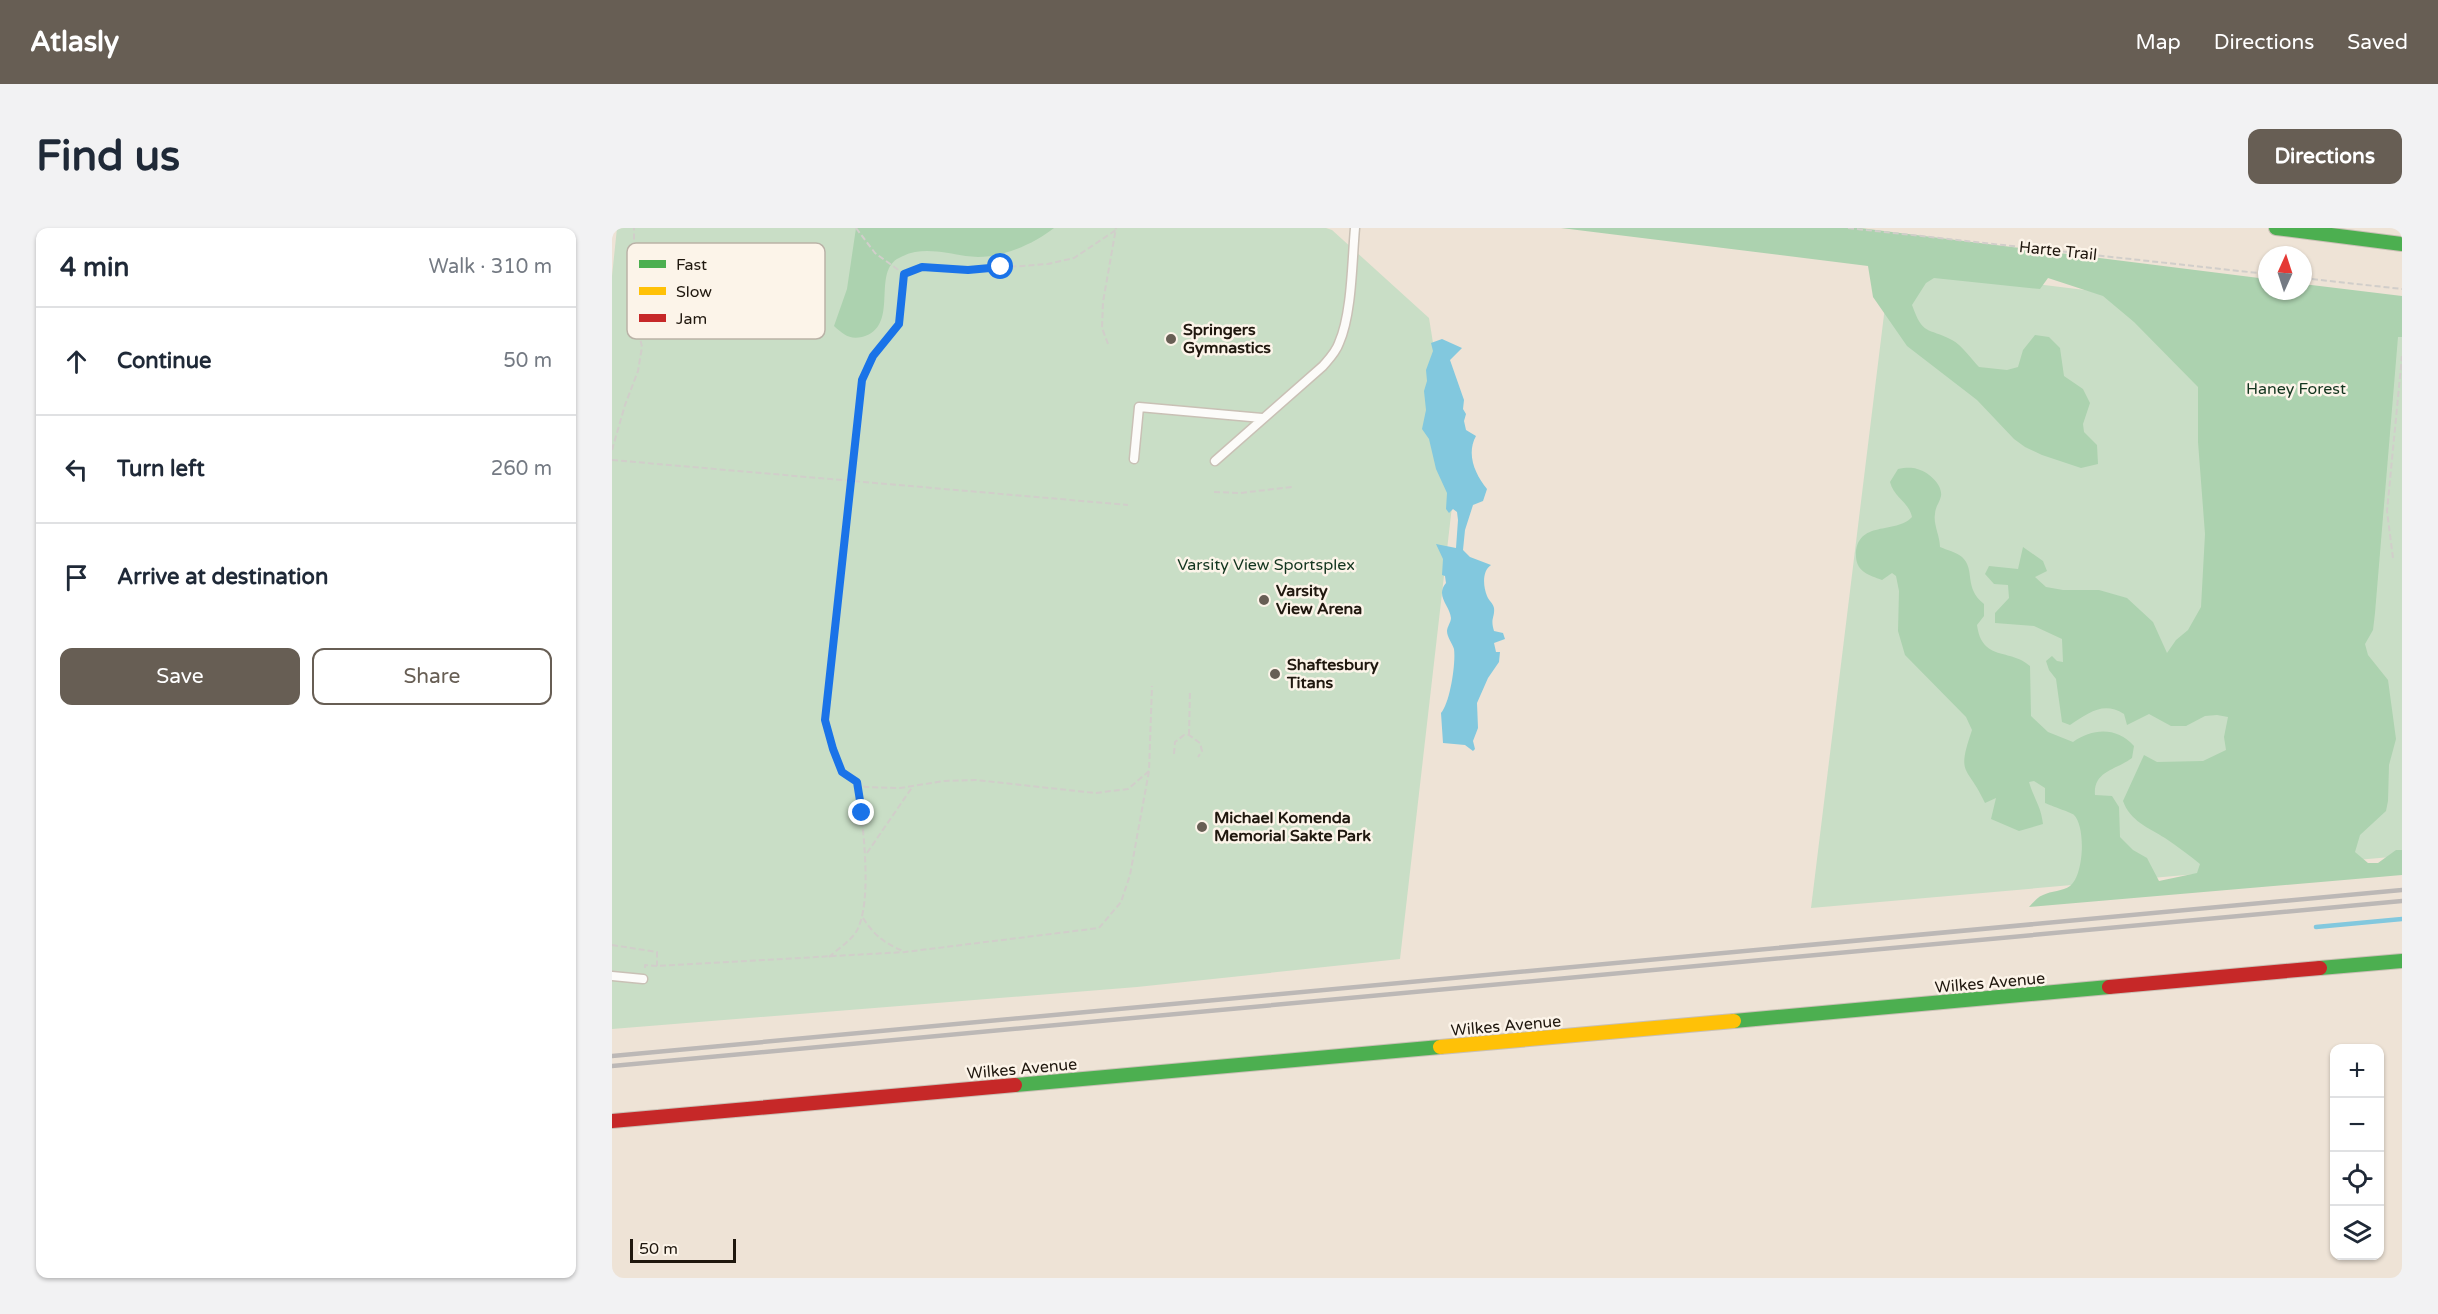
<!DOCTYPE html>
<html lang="en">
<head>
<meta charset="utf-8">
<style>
	:root { --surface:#fff; --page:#f2f2f3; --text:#1f2937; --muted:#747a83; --line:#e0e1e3; --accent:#675e54 }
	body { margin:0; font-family:"Varela Round",sans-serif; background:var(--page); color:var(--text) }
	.controls { position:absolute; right:18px; bottom:18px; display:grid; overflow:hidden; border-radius:12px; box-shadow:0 2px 4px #0004 }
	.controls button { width:54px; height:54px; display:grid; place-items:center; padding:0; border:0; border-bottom:2px solid var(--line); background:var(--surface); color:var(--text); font:30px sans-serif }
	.compass { position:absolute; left:1646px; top:18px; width:54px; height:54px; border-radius:50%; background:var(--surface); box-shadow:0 2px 4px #0004; rotate:3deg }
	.scale { position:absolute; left:18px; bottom:15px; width:106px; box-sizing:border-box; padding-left:6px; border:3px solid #1f170e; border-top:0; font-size:16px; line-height:21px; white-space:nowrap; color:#1f170e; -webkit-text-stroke:4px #fcf4e9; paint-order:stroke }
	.stop { position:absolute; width:18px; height:18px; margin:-14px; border:4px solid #1a73e8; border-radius:50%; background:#fff }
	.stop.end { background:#1a73e8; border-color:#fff; box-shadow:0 2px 6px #0008 }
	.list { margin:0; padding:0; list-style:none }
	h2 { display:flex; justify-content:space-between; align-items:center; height:78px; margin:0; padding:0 24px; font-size:26px }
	h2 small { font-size:20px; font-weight:400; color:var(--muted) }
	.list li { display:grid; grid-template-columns:39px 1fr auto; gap:18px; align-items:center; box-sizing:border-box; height:108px; padding:0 24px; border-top:2px solid var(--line) }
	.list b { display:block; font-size:22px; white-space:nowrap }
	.list em { font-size:20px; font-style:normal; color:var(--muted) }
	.actions { display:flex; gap:12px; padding:18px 24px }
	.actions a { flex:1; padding:14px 0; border:2px solid var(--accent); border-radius:12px; text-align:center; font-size:21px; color:var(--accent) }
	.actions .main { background:var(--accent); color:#fff }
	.icon { flex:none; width:33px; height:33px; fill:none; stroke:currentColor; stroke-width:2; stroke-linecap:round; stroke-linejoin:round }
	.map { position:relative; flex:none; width:1790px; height:1050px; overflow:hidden; border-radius:12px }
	header { display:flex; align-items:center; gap:36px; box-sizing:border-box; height:84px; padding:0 30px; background:var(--accent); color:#fff }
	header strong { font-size:28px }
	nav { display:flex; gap:33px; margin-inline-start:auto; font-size:21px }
	.intro { display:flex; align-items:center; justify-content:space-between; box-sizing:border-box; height:144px; padding:0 36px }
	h1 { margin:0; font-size:42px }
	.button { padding:15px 27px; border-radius:12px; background:var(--accent); color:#fff; font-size:21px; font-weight:700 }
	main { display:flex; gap:36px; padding:0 36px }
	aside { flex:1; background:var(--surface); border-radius:12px; box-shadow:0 2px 4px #0004 }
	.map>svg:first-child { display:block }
	.green { fill:#c9dec6 }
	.forest { fill:#acd2af }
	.water { fill:#82c8de }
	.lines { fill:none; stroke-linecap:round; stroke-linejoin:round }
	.stream { stroke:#82c8de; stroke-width:4.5 }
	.lane-casing { stroke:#c9c0b5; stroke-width:11 }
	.fast-casing { stroke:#c9c0b5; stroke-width:16 }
	.slow-casing { stroke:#c9c0b5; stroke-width:16 }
	.jam-casing { stroke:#c9c0b5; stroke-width:16 }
	.path { stroke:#d1ceca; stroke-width:2; stroke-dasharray:6 3; stroke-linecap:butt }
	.lane { stroke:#fcfbf9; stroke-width:8 }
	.fast { stroke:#4caf50; stroke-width:14 }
	.slow { stroke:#ffc107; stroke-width:14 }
	.jam { stroke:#c62828; stroke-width:14 }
	.rail { stroke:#bcb8b6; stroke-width:4.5 }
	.route { stroke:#1a73e8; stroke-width:8 }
	.poi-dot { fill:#675e54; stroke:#fcf4e9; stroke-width:2 }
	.labels { text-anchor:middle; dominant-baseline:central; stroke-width:5; stroke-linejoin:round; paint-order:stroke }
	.street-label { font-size:16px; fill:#1f170e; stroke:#fcf4e9 }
	.poi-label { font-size:16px; font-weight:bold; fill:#1f170e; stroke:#fcf4e9; text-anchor:start }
	.park-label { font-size:16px; fill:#13351f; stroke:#fcf4e9 }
	.key { fill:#fcf4e9; stroke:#bab2a7; stroke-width:1.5 }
	.key-label { font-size:16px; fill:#1f170e }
</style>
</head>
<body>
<header>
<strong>Atlasly</strong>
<nav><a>Map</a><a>Directions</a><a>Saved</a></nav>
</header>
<div class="intro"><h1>Find us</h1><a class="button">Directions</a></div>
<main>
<aside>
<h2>4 min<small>Walk · 310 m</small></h2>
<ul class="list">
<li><svg class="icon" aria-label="ahead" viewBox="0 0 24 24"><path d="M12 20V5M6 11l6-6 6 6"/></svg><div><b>Continue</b></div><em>50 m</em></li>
<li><svg class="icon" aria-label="left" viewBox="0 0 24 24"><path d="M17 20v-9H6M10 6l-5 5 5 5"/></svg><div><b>Turn left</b></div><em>260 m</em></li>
<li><svg class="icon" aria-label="arrive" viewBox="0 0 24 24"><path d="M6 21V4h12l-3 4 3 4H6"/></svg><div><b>Arrive at destination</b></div></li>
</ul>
<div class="actions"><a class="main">Save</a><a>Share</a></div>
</aside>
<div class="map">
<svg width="1790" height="1050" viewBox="0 0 1790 1050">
	<rect width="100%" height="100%" fill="#eee3d6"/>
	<!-- green -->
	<path class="green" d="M5,0H714L720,2L817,90L843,252L788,731L525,759L0,801V48Z
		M1278,38L1790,101V628L1199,680Z"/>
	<!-- forest -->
	<path class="forest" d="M244,0H442C422,16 391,29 366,29C338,28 312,15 285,31C260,47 288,99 250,109C237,112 231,106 222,98L235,61Z
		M949,0H1248L1655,51V63H1691V56L1790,68V109H1786L1763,385L1761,402L1753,416L1756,427L1776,452L1784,511L1777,537L1776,573L1774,583L1748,607L1743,624L1756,635H1766L1784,622H1790V647L1417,679C1421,675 1425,669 1431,667C1439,663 1451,663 1458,658C1472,648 1474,599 1462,587C1461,585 1439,578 1433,575V560L1422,553L1417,554C1422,571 1429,578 1431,596L1407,603L1379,591L1384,570L1373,575C1355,536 1344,549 1360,502L1354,489L1293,427L1286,403L1287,363L1284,348L1280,345L1270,352C1257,347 1245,344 1244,329C1243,291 1284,307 1300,289C1297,274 1282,270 1278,254L1286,241C1292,240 1299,239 1305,241C1315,243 1331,256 1329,268C1328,274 1323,279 1323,286C1321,296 1328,308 1328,319C1335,322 1344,324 1350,329C1364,342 1351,359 1372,376V388L1365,397C1370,434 1398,420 1418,438L1419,488L1436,504L1461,514C1481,500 1505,499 1522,518L1520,530C1504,542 1481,543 1483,567L1500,568L1507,579L1508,609L1521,622L1535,630L1547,653L1585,645L1588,636C1577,627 1565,618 1553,610C1537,600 1518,593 1511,573L1532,527L1545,534L1591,533L1614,522L1612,509L1616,489L1605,487L1593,488L1574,498H1559L1537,486L1515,497L1512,486C1491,473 1477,485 1458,497L1450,494L1444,451L1437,442L1434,433L1440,428L1445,433L1451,434L1450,411L1422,398L1383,395V385L1397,370L1396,357L1382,356L1373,346L1377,338L1406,341L1411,319L1431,333L1435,343L1423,349L1434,359L1451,362H1487L1515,370L1541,394L1555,425L1564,412L1576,402L1589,379L1593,306L1586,214V159L1522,94L1491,68L1436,50L1428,61L1322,50L1314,55L1300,77C1311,108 1315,99 1340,112C1350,117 1359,131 1367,139L1395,142L1406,139L1411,122L1423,107L1437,109L1448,120L1452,148L1471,161L1478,175L1471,196L1472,204L1485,217L1486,236L1469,240L1430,227L1413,219L1402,211L1365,172L1295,118L1261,69L1256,38Z"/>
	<!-- water -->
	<path class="water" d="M830,111L850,120L838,132L852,172L851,181L854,186L852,193L854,202L864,208C854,226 863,246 875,261L871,273L861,277L853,302L851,322L858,329L879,337C870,343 871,358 875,368C877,373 881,375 882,380C883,390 878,390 882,403L891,405L893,411L882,415L884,424H888L887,434L876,450L865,475L866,500L861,513L863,521L861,523L853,517L831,515L829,485C838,475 844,435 842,421C840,415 835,409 835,403C835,399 839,394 839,390C838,378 823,368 834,355L833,348L830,347L831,331L824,316L844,320L846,292L845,284L841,281L837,285L834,281L835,265L824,241L817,211L810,201L814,182L812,163L815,153L814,142L821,123L819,115Z"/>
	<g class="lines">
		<!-- stream -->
		<path class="stream" d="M1704,699L1790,691"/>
		<!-- lane casing -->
		<g class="lane-casing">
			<path id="lane" d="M522,231L527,179L650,190
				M603,233L711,138C717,131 724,124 727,115C740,86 740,33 743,0
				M0,748L31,751"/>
		</g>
		<!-- fast casing -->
		<g class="fast-casing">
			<path id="fast" d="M1664,0L1790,16
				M1708,740L1790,733
				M1122,793L1497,759
				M403,857L828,819"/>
		</g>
		<!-- slow casing -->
		<g class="slow-casing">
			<path id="slow" d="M828,819L1122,793"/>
		</g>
		<!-- jam casing -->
		<g class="jam-casing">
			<path id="jam" d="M1497,759L1708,740
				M0,893L403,857"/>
		</g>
		<!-- path -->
		<path class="path" d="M244,0L263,25L292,46
			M1236,0L1655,46
			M292,46L287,96L261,128L251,152L213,491L221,521L230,544L253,559L288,560L332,553L364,552L483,565L516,561L537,543L540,458
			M292,46L310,39L356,42L436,36L462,30L504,2
			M1691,50L1790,61
			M496,116L490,100L491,74L504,0
			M0,222L13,177L26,143L30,119L22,83V0
			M0,232L516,277
			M602,264L628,265L680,259
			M1781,330L1775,283L1790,128
			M577,507L578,462
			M562,526L563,514L572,507H577L588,515L590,523L586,529
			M255,625L301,558
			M251,690C262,707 272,715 291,723
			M0,717L45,724V738
			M217,729C226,721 238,713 244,704C262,675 250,588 245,554
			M33,740V737L45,738L293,724L487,700L509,674L518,647L537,543"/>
		<!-- lane -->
		<use href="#lane" class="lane"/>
		<!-- fast -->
		<use href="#fast" class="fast"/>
		<!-- slow -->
		<use href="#slow" class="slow"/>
		<!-- jam -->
		<use href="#jam" class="jam"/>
		<!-- rail -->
		<path class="rail" d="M0,828L1790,662
			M0,838L1790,673"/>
	</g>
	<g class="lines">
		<!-- route -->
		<path class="route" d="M250,585L245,554L230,544L221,521L213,492L250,152L261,128L287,96L292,46L310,39L356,42L389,39"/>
	</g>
	<!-- markers -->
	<g class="poi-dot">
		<circle cx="559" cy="111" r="6"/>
		<circle cx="652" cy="372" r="6"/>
		<circle cx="663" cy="446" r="6"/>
		<circle cx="590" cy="599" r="6"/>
	</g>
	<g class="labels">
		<!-- street labels -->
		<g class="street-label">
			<text transform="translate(1446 23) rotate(6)">Harte Trail</text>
			<text transform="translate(1378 755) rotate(-5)">Wilkes Avenue</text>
			<text transform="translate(894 798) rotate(-5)">Wilkes Avenue</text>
			<text transform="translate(410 841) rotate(-5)">Wilkes Avenue</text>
		</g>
		<!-- poi labels -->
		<g class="poi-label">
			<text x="571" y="102">Springers<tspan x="571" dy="18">Gymnastics</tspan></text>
			<text x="664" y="363">Varsity<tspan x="664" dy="18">View Arena</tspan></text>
			<text x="675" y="437">Shaftesbury<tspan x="675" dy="18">Titans</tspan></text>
			<text x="602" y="590">Michael Komenda<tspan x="602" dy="18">Memorial Sakte Park</tspan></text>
		</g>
		<!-- park labels -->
		<g class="park-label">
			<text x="1684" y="161">Haney Forest</text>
			<text x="654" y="337">Varsity View Sportsplex</text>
		</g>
	</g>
	<!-- legend -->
	<rect x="15" y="15" width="198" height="96" rx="9" class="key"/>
	<rect x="27" y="32" width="27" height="8" fill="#4caf50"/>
	<rect x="27" y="59" width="27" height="8" fill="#ffc107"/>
	<rect x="27" y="86" width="27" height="8" fill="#c62828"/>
	<g class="key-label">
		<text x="64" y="42">Fast</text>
		<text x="64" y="69">Slow</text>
		<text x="64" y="96">Jam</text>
	</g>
</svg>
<div class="controls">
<button>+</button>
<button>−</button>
<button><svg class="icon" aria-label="locate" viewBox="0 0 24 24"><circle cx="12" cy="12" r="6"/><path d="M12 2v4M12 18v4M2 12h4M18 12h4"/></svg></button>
<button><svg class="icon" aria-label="layers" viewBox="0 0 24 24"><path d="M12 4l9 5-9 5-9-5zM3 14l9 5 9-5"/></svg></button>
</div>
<svg class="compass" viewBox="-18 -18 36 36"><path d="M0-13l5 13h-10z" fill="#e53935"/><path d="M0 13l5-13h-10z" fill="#747a83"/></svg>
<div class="scale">50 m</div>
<div class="stop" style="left:389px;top:39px"></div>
<div class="stop end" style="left:250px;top:585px"></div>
</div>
</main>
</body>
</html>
